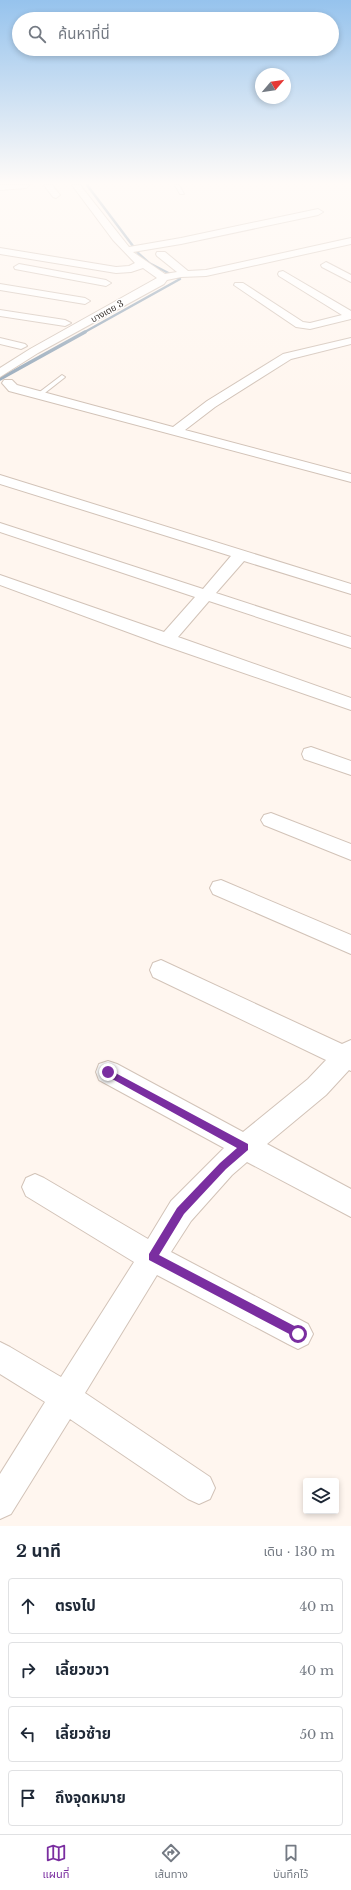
<!DOCTYPE html>
<html lang="th">
<head>
<meta charset="utf-8">
<style>
	:root { --surface:#fff; --page:#f2f2f3; --text:#1f2937; --muted:#747a83; --line:#e0e1e3; --accent:#7a2ea0 }
	body { margin:0; font-family:"Libre Baskerville","Noto Sans Thai",serif; background:var(--page); color:var(--text) }
	.controls { position:absolute; right:12px; bottom:12px; display:grid; overflow:hidden; border-radius:4px; box-shadow:0 2px 6px #0003 }
	.controls button { width:36px; height:36px; display:grid; place-items:center; padding:0; border:0; border-bottom:1px solid var(--line); background:var(--surface); color:var(--text); font:20px sans-serif }
	.compass { position:absolute; left:255px; top:68px; width:36px; height:36px; border-radius:50%; background:var(--surface); box-shadow:0 2px 6px #0003; rotate:61deg }
	.stop { position:absolute; width:12px; height:12px; margin:-9px; border:3px solid #7a2ea0; border-radius:50%; background:#fff }
	.stop.end { background:#7a2ea0; border-color:#fff; box-shadow:0 1px 4px #0008 }
	.list { margin:0; padding:0; list-style:none }
	h2 { display:flex; justify-content:space-between; align-items:center; height:52px; margin:0; padding:0 16px; font-size:17px }
	h2 small { font-size:13px; font-weight:400; color:var(--muted) }
	.list li { display:grid; grid-template-columns:26px 1fr auto; gap:12px; align-items:center; box-sizing:border-box; height:56px; margin:0 8px 8px; padding:0 8px; border:1px solid var(--line); border-radius:4px }
	.list b { display:block; font-size:15px; white-space:nowrap }
	.list em { font-size:13px; font-style:normal; color:var(--muted) }
	.icon { flex:none; width:22px; height:22px; fill:none; stroke:currentColor; stroke-width:2; stroke-linecap:round; stroke-linejoin:round }
	.map { position:relative; flex:none; width:351px; height:1526px; overflow:hidden }
	.search { position:absolute; background:var(--surface); box-shadow:0 2px 6px #0003; left:12px; right:12px; top:12px; height:44px; display:flex; align-items:center; gap:10px; box-sizing:border-box; padding:0 14px; border-radius:22px; color:var(--muted); font-size:15px }
	.sheet { height:308px; background:var(--surface) }
	nav { display:flex; justify-content:space-around; align-items:center; box-sizing:border-box; height:56px; border-top:1px solid var(--line); background:var(--surface); font-size:11px; color:var(--muted) }
	nav a { display:grid; justify-items:center; gap:2px }
	nav .on { color:var(--accent) }
	.map>svg:first-child { display:block }
	.lines { fill:none; stroke-linecap:round; stroke-linejoin:round }
	.stream-far1 { stroke:#95a8ba; stroke-width:2.5 }
	.stream { stroke:#95a8ba; stroke-width:3.5 }
	.service-casing { stroke:#d2c3b8; stroke-width:2 }
	.minor-casing { stroke:#d2c3b8; stroke-width:2 }
	.service { fill:#fff; fill-rule:evenodd }
	.minor { fill:#fff; fill-rule:evenodd }
	.route { fill:#7a2ea0 }
	.labels { text-anchor:middle; dominant-baseline:central; stroke-width:3; stroke-linejoin:round; paint-order:stroke }
	.far-street-label { font-size:9px; fill:#3b3531; stroke:#fff }
</style>
</head>
<body>
<div class="map">
<svg width="351" height="1526" viewBox="0 0 351 1526">
	<rect width="100%" height="100%" fill="#fff6ef"/>
	<g class="lines">
		<!-- stream-far1 -->
		<path class="stream-far1" d="M83,333L180,279L149,263L139,254L87,185"/>
		<!-- stream -->
		<path class="stream" d="M0,379L85,332"/>
		<!-- service casing -->
		<g class="service-casing">
			<path id="service" d="M175,185H179L184,194H180Z
				M62,375L65,377L64,378L41,396H37V394Z"/>
		</g>
		<!-- minor casing -->
		<g class="minor-casing">
			<path id="minor" d="M0,185H30L26,188L0,190Z
				M44,185H52L60,195L56,198L53,197Z
				M72,185H80L129,247L181,238L318,209L323,212L318,215L181,244L133,252L165,274L177,272L157,256L156,254L157,252H165L188,271L206,270L351,238V244L206,276L181,277L167,280L164,284L38,353L0,377V368L30,349L157,278L143,268L131,272L116,273L0,254V248L116,267L129,266L135,263L113,240Z
				M326,262L351,275V282L322,267L321,265Z
				M19,264L106,280L111,283L106,286L15,269L14,267Z
				M283,271L351,311V319L310,329L296,327L234,285L235,283H243L303,322L310,323L342,315L279,276L278,274L279,272Z
				M0,284L85,298L90,301L85,304L0,290Z
				M0,310L65,320L71,323L65,326L0,316Z
				M0,338L25,344L27,346L21,349L0,344Z
				M351,338V344L291,359L215,407L185,430L351,474V482L9,391L2,383L4,380H12L17,385L173,427L207,401L283,354Z
				M0,475L351,584V594L244,561L216,593L351,637V648L209,601L178,637L351,698V710L160,644L0,585V575L164,632L195,597L0,532V523L203,589L231,556L0,484Z
				M311,747L351,761V775L304,759L302,754L304,749Z
				M271,813L351,844V860L264,825L261,820L264,815Z
				M221,880L351,935V954L213,894L210,888L213,882Z
				M161,960L342,1044L351,1040V1071L349,1070L326,1095L267,1144L351,1189V1217L247,1162L232,1175L191,1221L171,1252L308,1324L313,1334L308,1344L298,1349L288,1344L157,1275L85,1393L210,1477L215,1488L210,1499L199,1504L188,1499L70,1419L11,1514L0,1519V1474L45,1402L0,1374V1342L10,1347L61,1377L134,1262L26,1196L22,1187L26,1178L35,1174L44,1178L148,1239L171,1201L224,1148L99,1080L96,1072L99,1064L108,1061L117,1064L243,1132L308,1079L326,1060L153,977L150,970L153,963Z"/>
		</g>
		<!-- service -->
		<use href="#service" class="service"/>
		<!-- minor -->
		<use href="#minor" class="minor"/>
	</g>
	<!-- sky -->
	<linearGradient id="sky" x2="0" y2="1"><stop stop-color="#96c3ed"/><stop offset="0.46" stop-color="#fffbf8"/><stop offset="1" stop-color="#fffbf8" stop-opacity="0"/></linearGradient>
	<rect width="351" height="398" fill="url(#sky)"/>
	<!-- route -->
	<path class="route" d="M108,1069L248,1144V1150L226,1169L184,1214L159,1255L302,1330L303,1334L302,1337L298,1339L295,1337L149,1260V1254L177,1208L220,1163L237,1148L105,1075L104,1072Z"/>
	<g class="labels">
		<!-- far-street labels -->
		<g class="far-street-label">
			<text transform="translate(107 311) rotate(-29)">บางเตย 3</text>
		</g>
	</g>
</svg>
<div class="controls">
<button><svg class="icon" aria-label="layers" viewBox="0 0 24 24"><path d="M12 4l9 5-9 5-9-5zM3 14l9 5 9-5"/></svg></button>
</div>
<svg class="compass" viewBox="-18 -18 36 36"><path d="M0-13l5 13h-10z" fill="#e53935"/><path d="M0 13l5-13h-10z" fill="#747a83"/></svg>
<div class="stop" style="left:298px;top:1334px"></div>
<div class="stop end" style="left:108px;top:1072px"></div>
<div class="search"><svg class="icon" aria-label="search" viewBox="0 0 24 24"><circle cx="10" cy="10" r="6"/><path d="M15 15l6 6"/></svg>ค้นหาที่นี่</div>
</div>
<section class="sheet">
<h2>2 นาที<small>เดิน · 130 m</small></h2>
<ul class="list">
<li><svg class="icon" aria-label="ahead" viewBox="0 0 24 24"><path d="M12 20V5M6 11l6-6 6 6"/></svg><div><b>ตรงไป</b></div><em>40 m</em></li>
<li><svg class="icon" aria-label="right" viewBox="0 0 24 24"><path d="M7 20v-9h11M14 6l5 5-5 5"/></svg><div><b>เลี้ยวขวา</b></div><em>40 m</em></li>
<li><svg class="icon" aria-label="left" viewBox="0 0 24 24"><path d="M17 20v-9H6M10 6l-5 5 5 5"/></svg><div><b>เลี้ยวซ้าย</b></div><em>50 m</em></li>
<li><svg class="icon" aria-label="arrive" viewBox="0 0 24 24"><path d="M6 21V4h12l-3 4 3 4H6"/></svg><div><b>ถึงจุดหมาย</b></div></li>
</ul>
</section>
<nav>
<a class="on"><svg class="icon" aria-label="map" viewBox="0 0 24 24"><path d="M3 6l6-2 6 2 6-2v14l-6 2-6-2-6 2zM9 4v14M15 6v14"/></svg>แผนที่</a>
<a><svg class="icon" aria-label="directions" viewBox="0 0 24 24"><path d="M12 3l9 9-9 9-9-9zM9 14v-3h6M13 9l2 2-2 2"/></svg>เส้นทาง</a>
<a><svg class="icon" aria-label="saved" viewBox="0 0 24 24"><path d="M7 4h10v16l-5-4-5 4z"/></svg>บันทึกไว้</a>
</nav>
</body>
</html>
